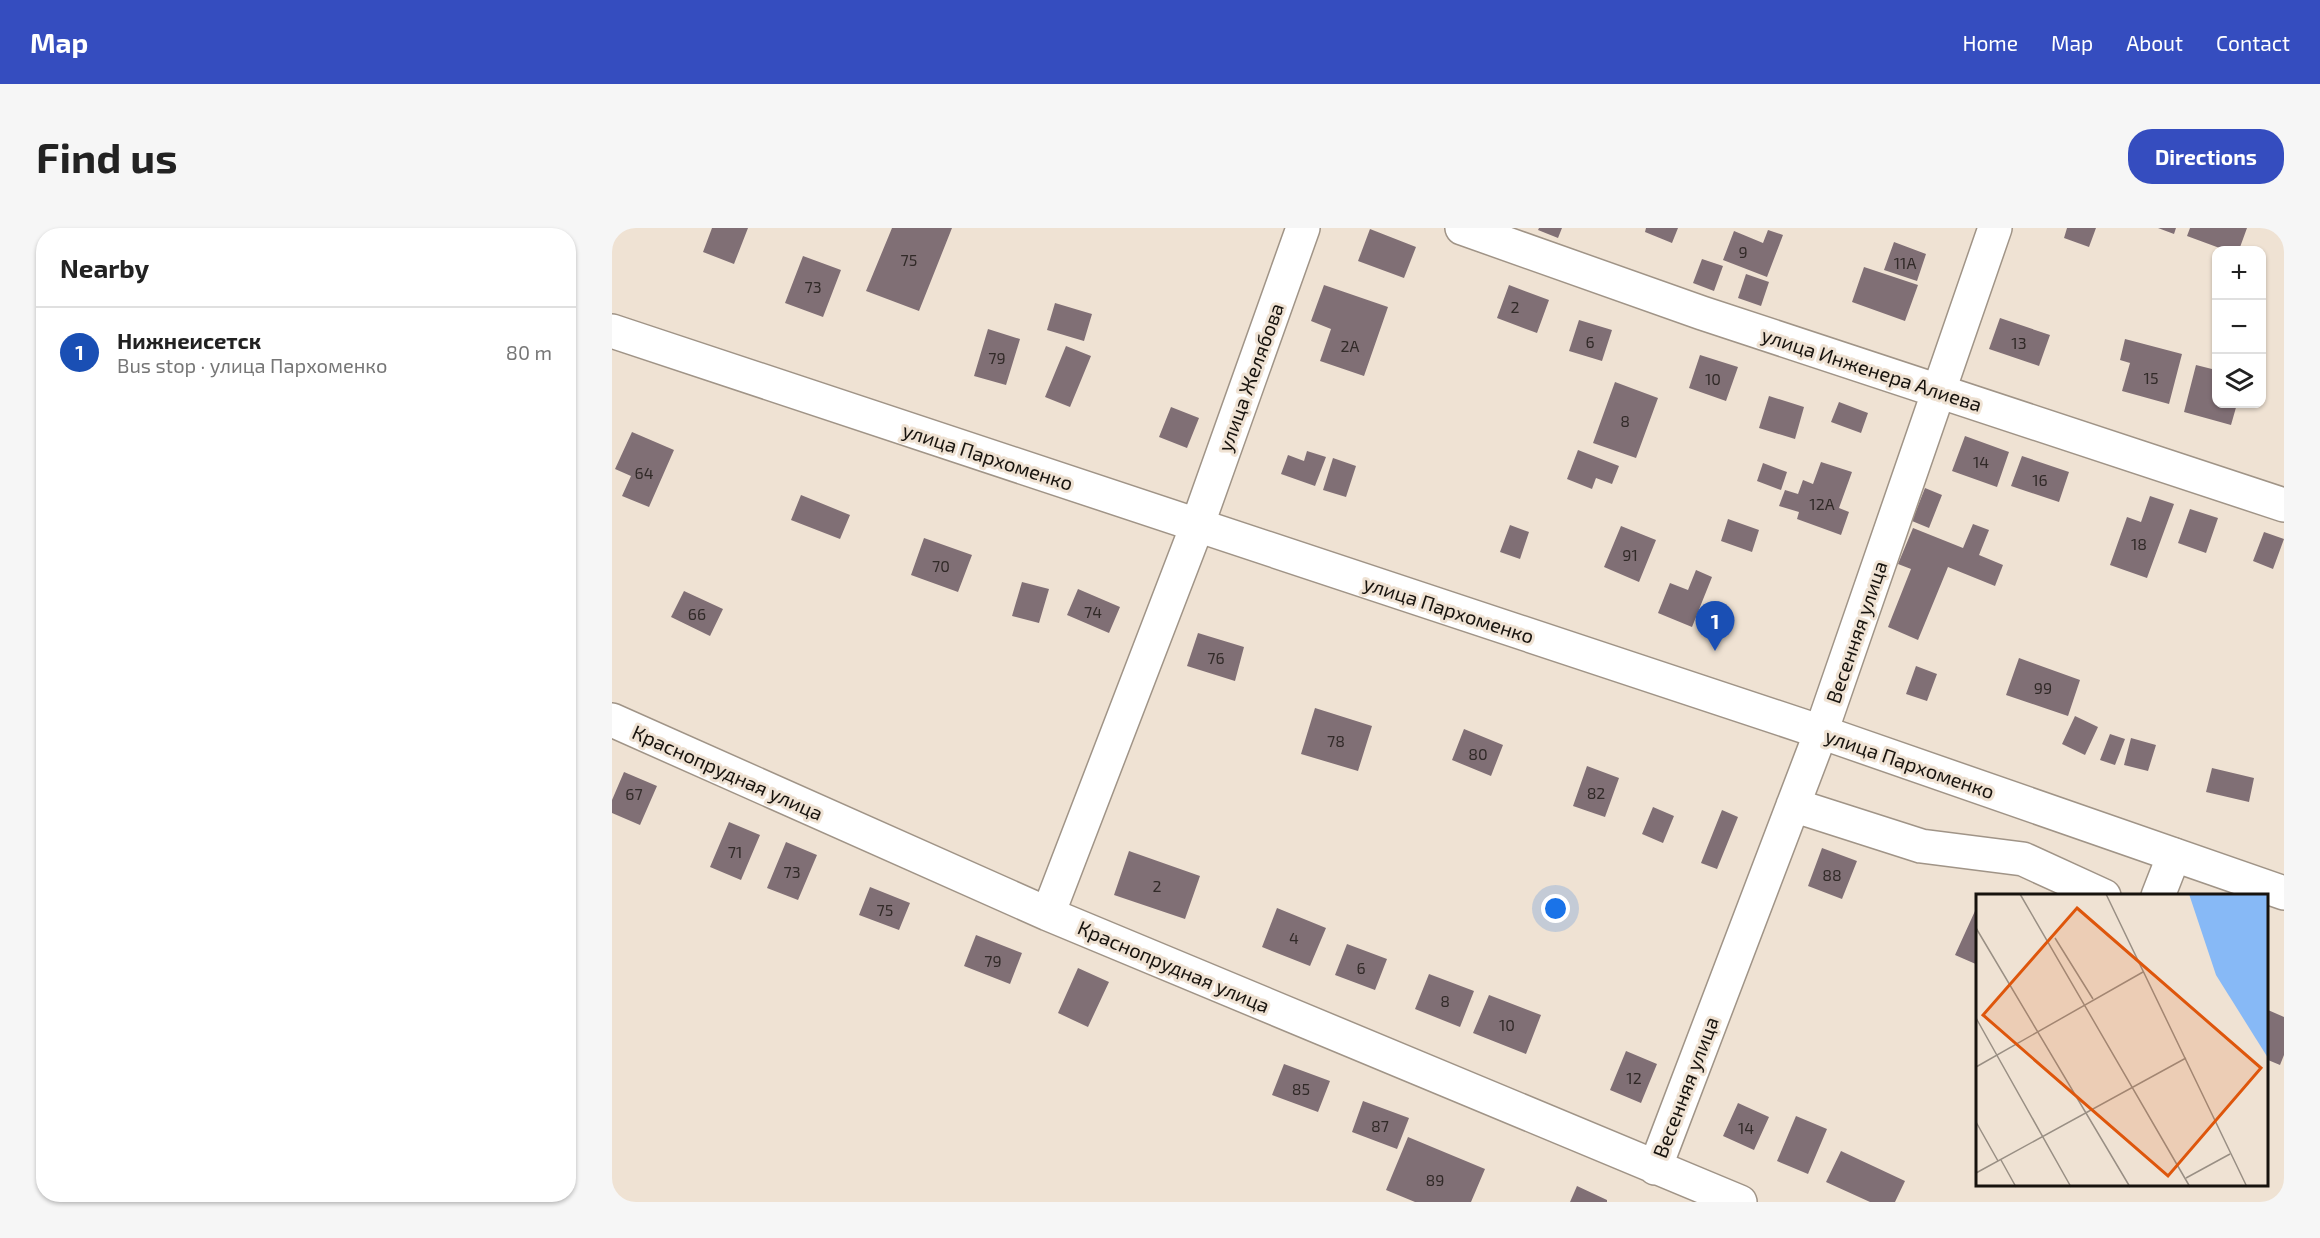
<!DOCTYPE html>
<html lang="en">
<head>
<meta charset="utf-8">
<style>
	:root { --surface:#fff; --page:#f6f6f6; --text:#222; --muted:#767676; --line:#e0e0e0; --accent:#354dbf }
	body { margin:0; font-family:"Exo 2",sans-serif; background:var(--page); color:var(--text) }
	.controls { position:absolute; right:18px; top:18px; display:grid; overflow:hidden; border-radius:12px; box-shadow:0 2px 4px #0004 }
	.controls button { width:54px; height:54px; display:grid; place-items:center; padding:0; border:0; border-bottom:2px solid var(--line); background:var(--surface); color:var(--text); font:30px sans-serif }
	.you { position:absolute; left:944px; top:681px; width:21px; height:21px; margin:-15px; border:4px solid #fff; border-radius:50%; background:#1a73e8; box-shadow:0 0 0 9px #1a73e833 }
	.badge { display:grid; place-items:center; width:39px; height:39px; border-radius:50%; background:var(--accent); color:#fff; font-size:20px; font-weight:700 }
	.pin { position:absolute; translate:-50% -50px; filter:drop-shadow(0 2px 3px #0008) }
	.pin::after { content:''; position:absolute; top:32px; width:21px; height:18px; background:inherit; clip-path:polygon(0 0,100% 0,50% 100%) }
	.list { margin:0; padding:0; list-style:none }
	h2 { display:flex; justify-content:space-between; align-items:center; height:78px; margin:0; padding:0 24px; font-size:26px }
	h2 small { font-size:20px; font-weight:400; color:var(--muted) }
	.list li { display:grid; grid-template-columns:39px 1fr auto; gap:18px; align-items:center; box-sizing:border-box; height:90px; padding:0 24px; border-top:2px solid var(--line) }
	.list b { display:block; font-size:22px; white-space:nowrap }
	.list p { margin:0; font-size:20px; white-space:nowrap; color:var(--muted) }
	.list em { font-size:20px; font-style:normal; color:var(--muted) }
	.icon { flex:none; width:33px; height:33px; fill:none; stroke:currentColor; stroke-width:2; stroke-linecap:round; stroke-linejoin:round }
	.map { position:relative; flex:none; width:1672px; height:974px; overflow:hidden; border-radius:24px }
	header { display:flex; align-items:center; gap:36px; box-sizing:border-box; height:84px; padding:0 30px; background:var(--accent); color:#fff }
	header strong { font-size:28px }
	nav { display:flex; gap:33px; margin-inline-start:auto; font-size:21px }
	.intro { display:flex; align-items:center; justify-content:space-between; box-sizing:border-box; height:144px; padding:0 36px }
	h1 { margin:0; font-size:42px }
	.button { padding:15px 27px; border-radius:24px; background:var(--accent); color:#fff; font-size:21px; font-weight:700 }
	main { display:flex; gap:36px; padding:0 36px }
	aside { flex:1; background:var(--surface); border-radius:24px; box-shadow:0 2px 4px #0004 }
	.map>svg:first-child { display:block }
	.building { fill:#806f75 }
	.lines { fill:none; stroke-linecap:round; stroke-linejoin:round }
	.minor-casing { stroke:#a09487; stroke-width:36 }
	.major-casing { stroke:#a09487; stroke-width:36 }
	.minor { stroke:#fff; stroke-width:33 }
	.major { stroke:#fff; stroke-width:33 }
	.labels { text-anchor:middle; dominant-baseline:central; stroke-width:6; stroke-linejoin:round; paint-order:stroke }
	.number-label { font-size:16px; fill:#312a28 }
	.street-label { font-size:20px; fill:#17130e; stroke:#efe2d3 }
	.inset-road { fill:none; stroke:#998f84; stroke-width:1.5 }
	.view { fill:#de560c; fill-opacity:0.15; stroke:#de560c; stroke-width:3 }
	.inset-edge { fill:none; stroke:#17130e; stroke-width:3 }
</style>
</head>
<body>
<header>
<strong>Map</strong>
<nav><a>Home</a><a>Map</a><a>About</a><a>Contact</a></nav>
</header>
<div class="intro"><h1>Find us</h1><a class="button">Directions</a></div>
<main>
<aside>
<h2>Nearby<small></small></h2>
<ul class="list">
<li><span class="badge" style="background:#1a4fb4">1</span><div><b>Нижнеисетск</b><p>Bus stop · улица Пархоменко</p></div><em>80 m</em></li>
</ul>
</aside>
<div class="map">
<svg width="1672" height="974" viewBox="0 0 1672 974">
	<rect width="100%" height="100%" fill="#efe2d3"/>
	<!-- building -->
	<path class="building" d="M100,0H136L122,36L91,24Z
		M280,0H340L307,83L254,63Z
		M927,0H950L946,10L926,2Z
		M1034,0H1066L1060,15L1033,4Z
		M1455,0H1484L1477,19L1452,10Z
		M1546,0H1564L1562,6Z
		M1578,0H1635L1627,22H1613L1575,8Z
		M758,1L804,19L792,50L746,33Z
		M1156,2L1171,7L1155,49L1111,32L1122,3L1151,15Z
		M1282,14L1314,26L1305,53L1272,42Z
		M191,28L229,42L211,89L173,75Z
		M1090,31L1111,38L1102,63L1081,55Z
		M1252,39L1306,57L1293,93L1240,74Z
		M1134,46L1157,54L1149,78L1126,70Z
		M712,57L776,79L752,148L708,133L719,101L699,93Z
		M897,57L937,72L925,105L885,90Z
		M443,75L480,86L472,113L435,102Z
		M1388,90L1438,107L1427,138L1377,121Z
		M967,92L1000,102L990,133L957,123Z
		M376,101L408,111L394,157L362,148Z
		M1513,111L1570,126L1557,176L1510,163L1518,135L1508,132Z
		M454,118L479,128L458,179L433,169Z
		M1088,127L1126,139L1114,173L1077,160Z
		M1584,137L1604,142V176H1625L1619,197L1572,184Z
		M1003,154L1046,170L1024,230L981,215Z
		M1157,168L1192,179L1183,211L1147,200Z
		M1227,174L1256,185L1249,205L1219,194Z
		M559,179L587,190L575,220L547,209Z
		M20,204L62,222L37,279L10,268L19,248L3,241Z
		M1353,208L1397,224L1385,259L1340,243Z
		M966,222L1007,238L1000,256L984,250L980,261L955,251Z
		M695,223L714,229L703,258L669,246L676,227L692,233Z
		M1410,228L1457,244L1447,274L1399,258Z
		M721,230L744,238L734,269L711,262Z
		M1209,234L1240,244L1227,280L1237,284L1229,307L1185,291L1187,284L1167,278L1173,262L1186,266L1191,252L1201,256Z
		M1151,235L1175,244L1169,262L1145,253Z
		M1313,260L1330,267L1317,300L1300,293Z
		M189,267L238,287L228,311L179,292Z
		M1538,268L1562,276L1535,350L1498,337L1515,289L1529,294Z
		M1578,281L1606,290L1594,325L1566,315Z
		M1116,291L1147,302L1140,324L1109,313Z
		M1361,296L1377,302L1367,327L1391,337L1383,358L1336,339L1306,412L1276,399L1299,341L1286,336L1301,300L1351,320Z
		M898,297L917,304L908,331L888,324Z
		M1009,298L1044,312L1027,354L992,339Z
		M1652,304L1672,311L1661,341L1641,333Z
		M312,310L360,327L346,364L299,347Z
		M1084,342L1100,349L1080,399L1046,385L1058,355L1076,362Z
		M410,354L437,361L427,395L400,388Z
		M466,361L508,379L497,405L455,387Z
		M72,363L111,381L98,408L59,389Z
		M586,405L632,419L623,453L575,438Z
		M1407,430L1468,452L1456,488L1394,467Z
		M1304,438L1325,446L1315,473L1294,466Z
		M703,480L760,498L746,543L689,526Z
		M1463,488L1486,499L1473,527L1450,516Z
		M852,501L891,517L879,548L840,532Z
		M1498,506L1513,511L1503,537L1488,532Z
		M1519,510L1544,517L1536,543L1512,537Z
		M975,538L1007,550L993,589L961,578Z
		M1600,540L1642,550L1637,574L1594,564Z
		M12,544L45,558L28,597L0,585V572Z
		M1041,579L1062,588L1051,615L1030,606Z
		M1110,582L1126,589L1105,641L1089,635Z
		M117,594L148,607L129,652L98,639Z
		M174,614L205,627L186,672L155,660Z
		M1210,620L1245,633L1230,671L1196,658Z
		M517,623L588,648L573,691L502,667Z
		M258,659L298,675L287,702L247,687Z
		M665,680L714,700L698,738L650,719Z
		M1363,683L1366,684V737L1343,727Z
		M364,707L410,725L398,756L352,738Z
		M735,716L775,731L763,762L723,747Z
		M466,740L497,754L476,799L446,785Z
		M817,746L862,763L848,799L803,781Z
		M877,767L929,787L914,826L861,805Z
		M1656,782L1672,789V827L1668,837L1656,832Z
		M1014,823L1045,836L1029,875L998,862Z
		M672,836L718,853L706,884L660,867Z
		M751,873L797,890L785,921L740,904Z
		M1126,875L1157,889L1142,922L1111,908Z
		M1184,888L1215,901L1196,946L1165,933Z
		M796,909L873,941L859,974H803L774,962Z
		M1229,923L1293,953L1283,974H1258L1214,954Z
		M965,958L995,972V974H958Z"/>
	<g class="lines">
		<!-- minor casing -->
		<g class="minor-casing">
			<path id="minor" d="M850,0L1090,85L1672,277
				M0,492L436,686L1128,974
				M1181,577L1309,618L1411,631L1492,668
				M1546,668L1562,627
				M436,686L585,298L691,0
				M1043,940L1209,504L1383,0"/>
		</g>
		<!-- major casing -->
		<g class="major-casing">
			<path id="major" d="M0,103L1209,504L1672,665"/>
		</g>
		<!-- minor -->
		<use href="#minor" class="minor"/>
		<!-- major -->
		<use href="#major" class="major"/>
	</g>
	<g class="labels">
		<!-- number labels -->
		<g class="number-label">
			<text x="1131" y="23">9</text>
			<text x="297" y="31">75</text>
			<text x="1293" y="34">11А</text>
			<text x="201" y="58">73</text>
			<text x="903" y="78">2</text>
			<text x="978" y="113">6</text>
			<text x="1407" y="114">13</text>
			<text x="738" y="117">2А</text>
			<text x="385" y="129">79</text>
			<text x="1539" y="149">15</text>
			<text x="1101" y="150">10</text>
			<text x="1013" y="192">8</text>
			<text x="1369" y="233">14</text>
			<text x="32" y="244">64</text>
			<text x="1428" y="251">16</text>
			<text x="1210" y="275">12А</text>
			<text x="1527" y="315">18</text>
			<text x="1018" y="326">91</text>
			<text x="329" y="337">70</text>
			<text x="481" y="383">74</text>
			<text x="85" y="385">66</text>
			<text x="604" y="429">76</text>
			<text x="1431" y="459">99</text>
			<text x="724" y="512">78</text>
			<text x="866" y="525">80</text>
			<text x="984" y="564">82</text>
			<text x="22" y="565">67</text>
			<text x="123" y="623">71</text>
			<text x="180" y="643">73</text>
			<text x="1220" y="646">88</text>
			<text x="545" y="657">2</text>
			<text x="273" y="681">75</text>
			<text x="682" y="709">4</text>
			<text x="381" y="732">79</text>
			<text x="749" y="739">6</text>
			<text x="833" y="772">8</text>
			<text x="895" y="796">10</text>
			<text x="1022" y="849">12</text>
			<text x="689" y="860">85</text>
			<text x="768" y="897">87</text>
			<text x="1134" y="899">14</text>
			<text x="823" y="951">89</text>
		</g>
		<!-- street labels -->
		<g class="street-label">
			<text transform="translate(1260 141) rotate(18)">улица Инженера Алиева</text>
			<text transform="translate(638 149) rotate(-70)">улица Желябова</text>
			<text transform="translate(376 228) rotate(18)">улица Пархоменко</text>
			<text transform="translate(837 381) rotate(18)">улица Пархоменко</text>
			<text transform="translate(1244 404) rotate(-71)">Весенняя улица</text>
			<text transform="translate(1298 535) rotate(19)">улица Пархоменко</text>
			<text transform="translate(116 544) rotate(24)">Краснопрудная улица</text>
			<text transform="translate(562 738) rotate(23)">Краснопрудная улица</text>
			<text transform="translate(1073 859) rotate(-69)">Весенняя улица</text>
		</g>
	</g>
	<!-- overview -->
	<g transform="translate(1364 666)">
		<rect width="292" height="292" fill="#efe2d3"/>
		<path d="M213,0H292V164L240,81Z" fill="#87b9f6"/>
		<path class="inset-road" d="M44,0L214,293M130,0L271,293M0,34L154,293M79,44L117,105M0,124L95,293M0,173L167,78M0,228L22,267M25,266L40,293M0,279L210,164M210,284L254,260"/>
		<path class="view" d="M101,14L285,174L192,282L7,121Z"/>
		<rect width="292" height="292" class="inset-edge"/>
	</g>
</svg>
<div class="controls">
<button>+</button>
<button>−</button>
<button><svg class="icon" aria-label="layers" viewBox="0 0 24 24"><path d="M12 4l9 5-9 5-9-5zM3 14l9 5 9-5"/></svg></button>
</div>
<div class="you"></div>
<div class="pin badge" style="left:1103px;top:423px;background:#1a4fb4">1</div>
</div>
</main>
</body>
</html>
